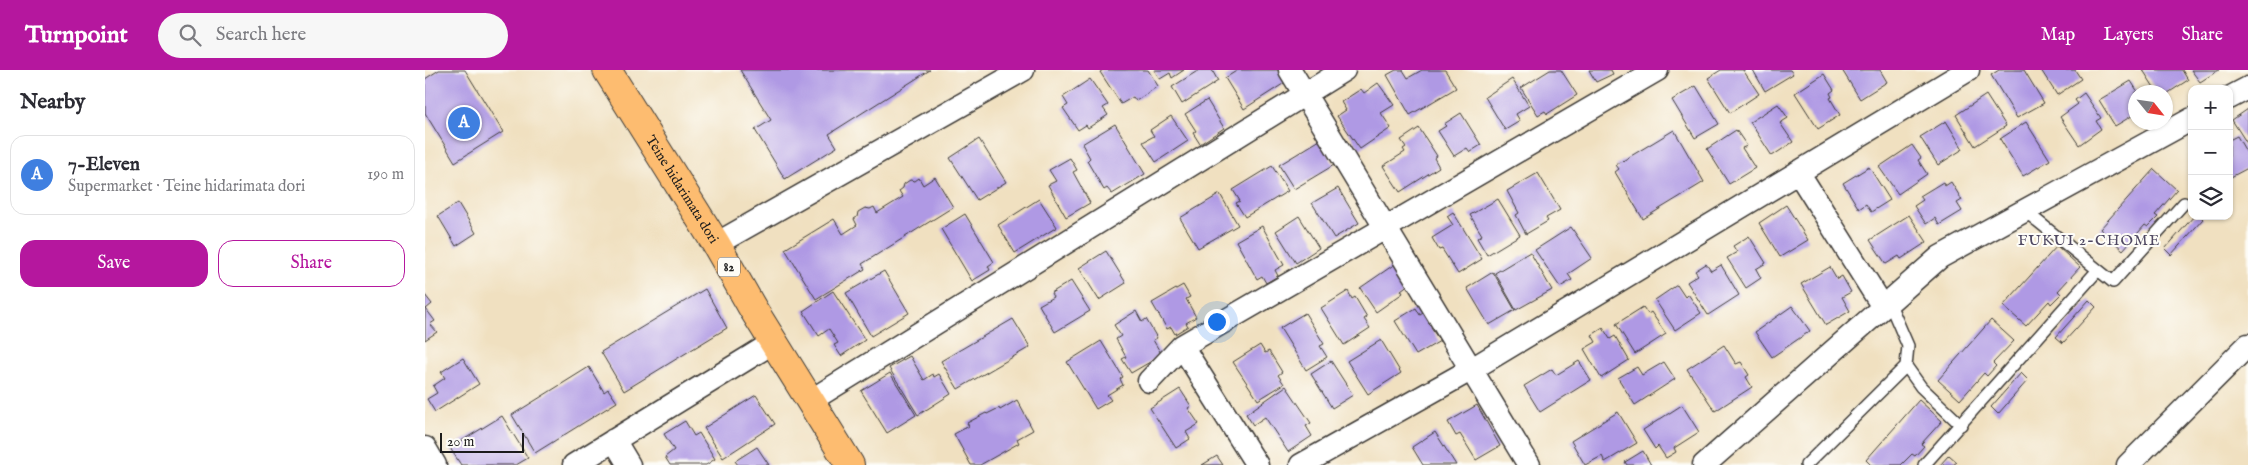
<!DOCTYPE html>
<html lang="en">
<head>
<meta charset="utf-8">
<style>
	:root { --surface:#fff; --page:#f7f7f7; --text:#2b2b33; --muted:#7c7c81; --line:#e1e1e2; --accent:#b5179e }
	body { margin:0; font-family:"IM FELL English",serif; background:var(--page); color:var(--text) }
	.controls { position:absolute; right:15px; top:15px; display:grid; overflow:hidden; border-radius:10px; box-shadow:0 1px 4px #0004 }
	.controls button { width:45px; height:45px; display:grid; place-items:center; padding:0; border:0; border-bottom:1px solid var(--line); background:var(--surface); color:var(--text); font:25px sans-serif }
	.compass { position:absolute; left:1703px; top:15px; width:45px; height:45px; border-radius:50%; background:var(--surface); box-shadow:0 1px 4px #0004; rotate:120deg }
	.scale { position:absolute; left:15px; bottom:12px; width:84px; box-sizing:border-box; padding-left:5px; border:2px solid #1c1c1c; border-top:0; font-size:14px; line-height:18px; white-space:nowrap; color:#1c1c1c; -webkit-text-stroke:4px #fdfcf7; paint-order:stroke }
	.you { position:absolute; left:791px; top:251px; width:18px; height:18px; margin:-12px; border:4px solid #fff; border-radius:50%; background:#1a73e8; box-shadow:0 0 0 8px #1a73e833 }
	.badge { display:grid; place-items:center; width:32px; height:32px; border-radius:50%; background:var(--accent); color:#fff; font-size:16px; font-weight:700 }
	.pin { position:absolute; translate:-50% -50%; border:2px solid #fff; box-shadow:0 1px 5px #0006 }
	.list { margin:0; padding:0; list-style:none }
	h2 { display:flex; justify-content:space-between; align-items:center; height:65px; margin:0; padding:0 20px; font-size:21px }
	h2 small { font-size:16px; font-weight:400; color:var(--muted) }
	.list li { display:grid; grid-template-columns:32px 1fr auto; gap:15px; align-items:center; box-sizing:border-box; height:80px; margin:0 10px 10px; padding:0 10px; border:1px solid var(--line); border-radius:15px }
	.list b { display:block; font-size:19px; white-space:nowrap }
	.list p { margin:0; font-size:16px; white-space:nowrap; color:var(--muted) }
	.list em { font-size:16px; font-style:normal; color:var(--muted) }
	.actions { display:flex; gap:10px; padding:15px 20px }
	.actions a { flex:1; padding:11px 0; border:1px solid var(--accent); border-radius:15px; text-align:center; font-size:18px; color:var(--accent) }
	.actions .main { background:var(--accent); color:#fff }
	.icon { flex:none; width:28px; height:28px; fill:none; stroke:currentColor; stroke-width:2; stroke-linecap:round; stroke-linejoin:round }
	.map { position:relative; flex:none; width:1823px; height:395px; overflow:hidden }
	header { display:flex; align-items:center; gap:30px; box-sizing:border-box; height:70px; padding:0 25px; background:var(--accent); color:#fff }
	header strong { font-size:24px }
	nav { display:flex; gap:28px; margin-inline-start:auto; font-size:18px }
	.search { width:350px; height:45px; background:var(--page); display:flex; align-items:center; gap:12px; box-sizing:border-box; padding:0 18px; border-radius:28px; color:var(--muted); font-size:19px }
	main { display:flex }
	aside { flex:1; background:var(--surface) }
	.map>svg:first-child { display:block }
	.building { fill:#af99e4 }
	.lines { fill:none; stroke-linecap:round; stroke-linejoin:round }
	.service-casing { stroke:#3c3935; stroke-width:14 }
	.minor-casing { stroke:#3c3935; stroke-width:25 }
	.primary-casing { stroke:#3c3935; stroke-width:30 }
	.service { stroke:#fff; stroke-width:11 }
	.minor { stroke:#fff; stroke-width:22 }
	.primary { stroke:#fdbc70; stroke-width:28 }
	.labels { text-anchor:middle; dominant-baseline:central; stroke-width:4; stroke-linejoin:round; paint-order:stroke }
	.shield { fill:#fdfcf7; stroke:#605f5e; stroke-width:1 }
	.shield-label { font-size:12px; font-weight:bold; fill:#1c1c1c }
	.street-label { font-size:14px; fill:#1c1c1c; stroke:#fdfcf7 }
	.neighbourhood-label { font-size:15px; letter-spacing:1px; fill:#4f4862; stroke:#fdfcf7 }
</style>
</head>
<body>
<header>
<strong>Turnpoint</strong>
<div class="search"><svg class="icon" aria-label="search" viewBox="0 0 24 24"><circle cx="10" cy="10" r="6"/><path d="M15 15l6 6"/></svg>Search here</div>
<nav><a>Map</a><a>Layers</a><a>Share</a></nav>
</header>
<main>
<aside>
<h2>Nearby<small></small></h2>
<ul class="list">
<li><span class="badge" style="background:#3f7fe0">A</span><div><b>7-Eleven</b><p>Supermarket · Teine hidarimata dori</p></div><em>190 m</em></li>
</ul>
<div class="actions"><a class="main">Save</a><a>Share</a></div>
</aside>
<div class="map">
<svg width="1823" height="395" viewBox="0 0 1823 395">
	<rect width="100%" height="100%" fill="#fdfcf7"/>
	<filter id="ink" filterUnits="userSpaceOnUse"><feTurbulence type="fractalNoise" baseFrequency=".02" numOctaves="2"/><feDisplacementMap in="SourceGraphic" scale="10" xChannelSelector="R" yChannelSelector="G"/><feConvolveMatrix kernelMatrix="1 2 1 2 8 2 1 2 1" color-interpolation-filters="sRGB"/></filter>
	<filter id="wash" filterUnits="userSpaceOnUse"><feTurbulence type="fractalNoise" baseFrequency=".0096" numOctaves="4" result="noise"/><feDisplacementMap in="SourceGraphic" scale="20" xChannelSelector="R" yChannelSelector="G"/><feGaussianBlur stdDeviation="1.12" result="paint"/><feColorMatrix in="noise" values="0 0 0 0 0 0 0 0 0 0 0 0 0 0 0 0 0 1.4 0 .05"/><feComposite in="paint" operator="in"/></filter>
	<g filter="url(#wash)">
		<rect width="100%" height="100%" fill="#f0e0c0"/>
		<g id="blocks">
			<!-- building -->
			<path class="building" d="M14,0H40L78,62L30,92L0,43V9Z
				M315,0H505L404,64L412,77L360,109L330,60L346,50Z
				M678,0H723L733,16L711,31L708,27L696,34L675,2Z
				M729,0H759L747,8L745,3L735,9Z
				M774,0H787L793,11L757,34L747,17Z
				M813,0H854L861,12L819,39L800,8Z
				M971,0H978L983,8L997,0H1020L1031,18L985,45L962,5Z
				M1125,0H1136L1152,25L1122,44L1120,41L1113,45L1096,18Z
				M1164,0H1186L1188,4L1171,12Z
				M1296,0H1318L1334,24L1305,43L1283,8Z
				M1328,0H1365L1368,4L1340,21Z
				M1417,0H1455L1462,12L1435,29Z
				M1574,0H1599L1619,33L1592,48L1566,5Z
				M1616,0H1650L1656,9L1632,25Z
				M1718,0H1757L1763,10L1740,25V22H1732Z
				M1766,0H1794L1775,12Z
				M1399,4L1409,20L1405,23L1407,27L1405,28L1415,45L1393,59L1370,23Z
				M665,9L683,35L678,38L683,45L663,58L661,55L653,60L638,38L643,35L638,27Z
				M1087,9L1104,36L1091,44L1095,51L1080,60L1060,27Z
				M1706,11L1713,22H1710V44L1690,56L1674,30Z
				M953,13L969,35L956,43L966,58L935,79L912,46L921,40L916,32L936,19L939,23Z
				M1271,16L1294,54L1270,68L1247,30Z
				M1659,23L1676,48L1671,51L1676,59L1654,75L1635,47L1653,34L1650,30Z
				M1561,25L1581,56L1550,76L1531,45Z
				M782,30L799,58L775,74L768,63L771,61L760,44Z
				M1353,34L1363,48L1355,53L1368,72L1347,86L1325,52Z
				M1823,39V75L1807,50Z
				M1036,43L1056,75L1045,82L1042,78L1029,86L1013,61L1021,56L1019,54Z
				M746,46L763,71L731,92L718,72L729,66L725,60Z
				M1521,51L1538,79L1513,95L1495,67Z
				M1601,52L1625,90L1598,106L1575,69Z
				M690,54L720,104L687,124L682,118L679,120L662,91L665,88L657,74Z
				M994,58L1012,86L1009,88L1014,97L975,122L958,96L980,82L978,79L981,77L976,70Z
				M1249,60L1279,112L1218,149L1190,102L1194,99L1191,95Z
				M1311,60L1322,76L1317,78L1330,98L1304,114L1282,79Z
				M1812,66L1823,85V98L1804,108V70Z
				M554,69L581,112L552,130L525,88Z
				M895,70L909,95L869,119L854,95Z
				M1487,75L1496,88L1493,90L1502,104L1473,124L1454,97Z
				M645,88L652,100L648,102L665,133L641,147L623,115L631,111L624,100Z
				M847,96L863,121L820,147L811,133L815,131L808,120Z
				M1444,97L1465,130L1446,142L1441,134L1434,139L1418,113Z
				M1729,99L1752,120L1730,145L1733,147L1723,157L1720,155L1698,180L1675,159Z
				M1113,103L1135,140L1121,148L1123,151L1101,164L1091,145L1094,143L1082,121Z
				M510,107L528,137L437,194L440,199L391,229L360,179L409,149L418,164L432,155L429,149L432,147L433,142L440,138L445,139L449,137L452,143L478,127L474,121L478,118L479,114L485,110L490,111L494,108L498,115Z
				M1518,112L1520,116L1526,112L1537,130L1532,133L1537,141L1514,155L1510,148L1501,154L1489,136L1498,130L1495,126Z
				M913,118L934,153L909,168L887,133Z
				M795,124L813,155L773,178L755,148Z
				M614,129L632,157L590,183L573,155Z
				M1073,129L1095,165L1062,185L1052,168L1057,165L1045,145Z
				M33,133L51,163L31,176L13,146Z
				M1361,135L1383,170L1355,187L1334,153Z
				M1028,142L1057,189L1033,204L1017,179L1014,180L1007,168L1028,155L1022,146Z
				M540,144L569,192L563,196L565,200L547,211L516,159Z
				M1484,145L1502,172L1476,189L1474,186L1461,194L1445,170Z
				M874,146L894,178L871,193L851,161Z
				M1769,146H1775L1778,149L1746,185L1740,179Z
				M837,156L859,195L850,200L853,206L841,213L837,206L832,209L811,171Z
				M1146,157L1167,188L1143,204L1147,210L1135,217L1110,180Z
				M1324,166L1341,193L1331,199L1336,208L1321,218L1302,188L1312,182L1308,176Z
				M1632,176L1655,197L1633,221L1636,224L1626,234L1624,231L1601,256L1578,236Z
				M681,181L701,213L674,230L654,198Z
				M1105,182L1127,220L1091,240L1070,203Z
				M970,194L984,214L976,220L978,223L951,242L935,218Z
				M1281,194L1286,201L1296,195L1314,225L1283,245L1262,212L1273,205L1270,201Z
				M1405,197L1412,209L1417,206L1426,222L1417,227L1425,241L1401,255L1376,214Z
				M459,201L484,243L446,266L421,223Z
				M1068,202L1090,240L1064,255L1042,218Z
				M646,211L665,241L630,262L614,235L628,227L626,223Z
				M758,215L765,227L761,229L771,247L761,253L763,256L750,264L746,257L742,259L727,233Z
				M1252,215L1260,227L1263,224L1276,243L1250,260L1230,230Z
				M280,219L302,258L199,321L176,282Z
				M408,221L440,270L416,286L409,275L413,273L404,259L394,266L378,241Z
				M923,221L927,229L930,227L942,247L939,249L945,258L919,275L896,238Z
				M0,225L7,234L1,239L10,251L5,254L12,262L0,270Z
				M1664,230L1671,237L1638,273L1631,267Z
				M1367,236L1385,261L1347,287L1330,262Z
				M1218,237L1223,244L1226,242L1241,264L1210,284L1191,254Z
				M991,238L995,245L1000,242L1009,256L1006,258L1015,271L991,285L970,251Z
				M711,241L717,252L721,249L732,268L728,270L737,285L706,303L697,289L701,287L691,269L696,266L689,255Z
				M880,243L899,274L895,276L902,287L881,300L855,258Z
				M588,249L605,277L533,319L516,291Z
				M1566,250L1589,271L1568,293L1571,296L1562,306L1559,303L1535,330L1513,310Z
				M1178,258L1185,269L1190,266L1204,290L1176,308L1159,279L1171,272L1167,265Z
				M956,270L976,303L943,324L922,291Z
				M676,271L698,307L695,309L698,315L682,325L686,330L671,339L642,292Z
				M835,275L840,283L844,281L857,302L853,305L859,314L833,330L808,292Z
				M1299,275L1311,294L1316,292L1324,305L1321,307L1327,317L1290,341L1262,299Z
				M485,286L499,310L508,304L509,307L514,304L526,324L493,345L464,298Z
				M38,288L54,314L10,342L2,329L12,323L8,316L20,308L16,302Z
				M906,291L928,325L907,338L886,304Z
				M1154,291L1166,310L1115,342L1099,316L1127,299L1131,305Z
				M1239,292L1250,309L1210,335L1193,308L1212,297L1217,305Z
				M164,297L179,322L183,319L192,332L110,383L87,345Z
				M465,303L491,345L462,363L436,321Z
				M1596,303L1603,310L1573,344L1566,337Z
				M861,316L886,353L881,356L887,366L863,382L840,347L828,355L821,344Z
				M755,319L766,336L763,338L774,354L761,362L765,369L751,378L725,338Z
				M331,325L350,354L298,388L279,358Z
				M592,330L608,360L592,369L594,373L555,395H546L529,364L544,356L542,353L561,343L562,344L574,338L575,340Z
				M1494,330L1517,351L1496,374L1499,376L1490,386L1487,384L1476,395H1446L1441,390Z
				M1052,335L1075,376L1051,390L1035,364L1031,366L1023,352Z
				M1257,335L1274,362L1249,378L1251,382L1241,388L1233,376L1230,379L1218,360Z
				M1193,342L1212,373L1180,392L1177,386L1160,395L1146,371Z
				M77,346L103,388L91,395H36L25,378Z
				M260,351L269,366L274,363L290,389L281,395H245L240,387L249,380L239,364Z
				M1010,362L1031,395H998L987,377Z
				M332,377L344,395H313L310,391Z
				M1218,381L1226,395H1202L1200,392Z
				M1524,385L1532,392L1528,395H1515Z
				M792,386L798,395H777Z"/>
		</g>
	</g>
	<g filter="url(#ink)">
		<use href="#blocks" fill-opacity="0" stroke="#3c3935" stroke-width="1"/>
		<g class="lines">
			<!-- service casing -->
			<g class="service-casing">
				<path id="service" d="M1600,141L1688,212L1759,133
					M1481,296L1496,317L1536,355
					M1381,395L1481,296L1483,276L1464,232
					M1499,395L1673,200"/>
			</g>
			<!-- minor casing -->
			<g class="minor-casing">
				<path id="minor" d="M865,0L1104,395
					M1804,28L1823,18
					M1373,102L1458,237
					M291,174L598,0
					M757,276L832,395
					M724,311L757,276L1232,0
					M385,331L919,0
					M189,370L204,395
					M0,378L10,395
					M149,395L349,272
					M876,395L1047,299L1543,0
					M1279,395L1515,187L1767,49
					M1703,395L1823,275"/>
			</g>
			<!-- primary casing -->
			<g class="primary-casing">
				<g id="primary">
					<path id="s1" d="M182,0L291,174L328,239L425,395"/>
				</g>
			</g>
			<!-- service -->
			<use href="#service" class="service"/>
			<!-- minor -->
			<use href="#minor" class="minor"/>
			<!-- primary -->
			<use href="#primary" class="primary"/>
		</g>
	</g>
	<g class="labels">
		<!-- shield labels -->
		<rect class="shield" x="293" y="187.5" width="22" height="19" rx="4"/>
		<g class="shield-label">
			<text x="304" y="197">82</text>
		</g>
		<!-- street labels -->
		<g class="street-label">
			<text stroke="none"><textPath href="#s1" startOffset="141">Teine hidarimata dori</textPath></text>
		</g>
		<!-- neighbourhood labels -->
		<g class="neighbourhood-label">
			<text x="1664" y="170">FUKUI 2-CHOME</text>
		</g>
	</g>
</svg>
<div class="controls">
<button>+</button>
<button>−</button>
<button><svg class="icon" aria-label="layers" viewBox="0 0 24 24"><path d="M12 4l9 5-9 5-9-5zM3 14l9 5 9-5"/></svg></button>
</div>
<svg class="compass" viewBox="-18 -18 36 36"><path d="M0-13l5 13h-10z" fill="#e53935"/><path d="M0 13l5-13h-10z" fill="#7c7c81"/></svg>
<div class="scale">20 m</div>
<div class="you"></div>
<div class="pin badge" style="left:39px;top:53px;background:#3f7fe0">A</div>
</div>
</main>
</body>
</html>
